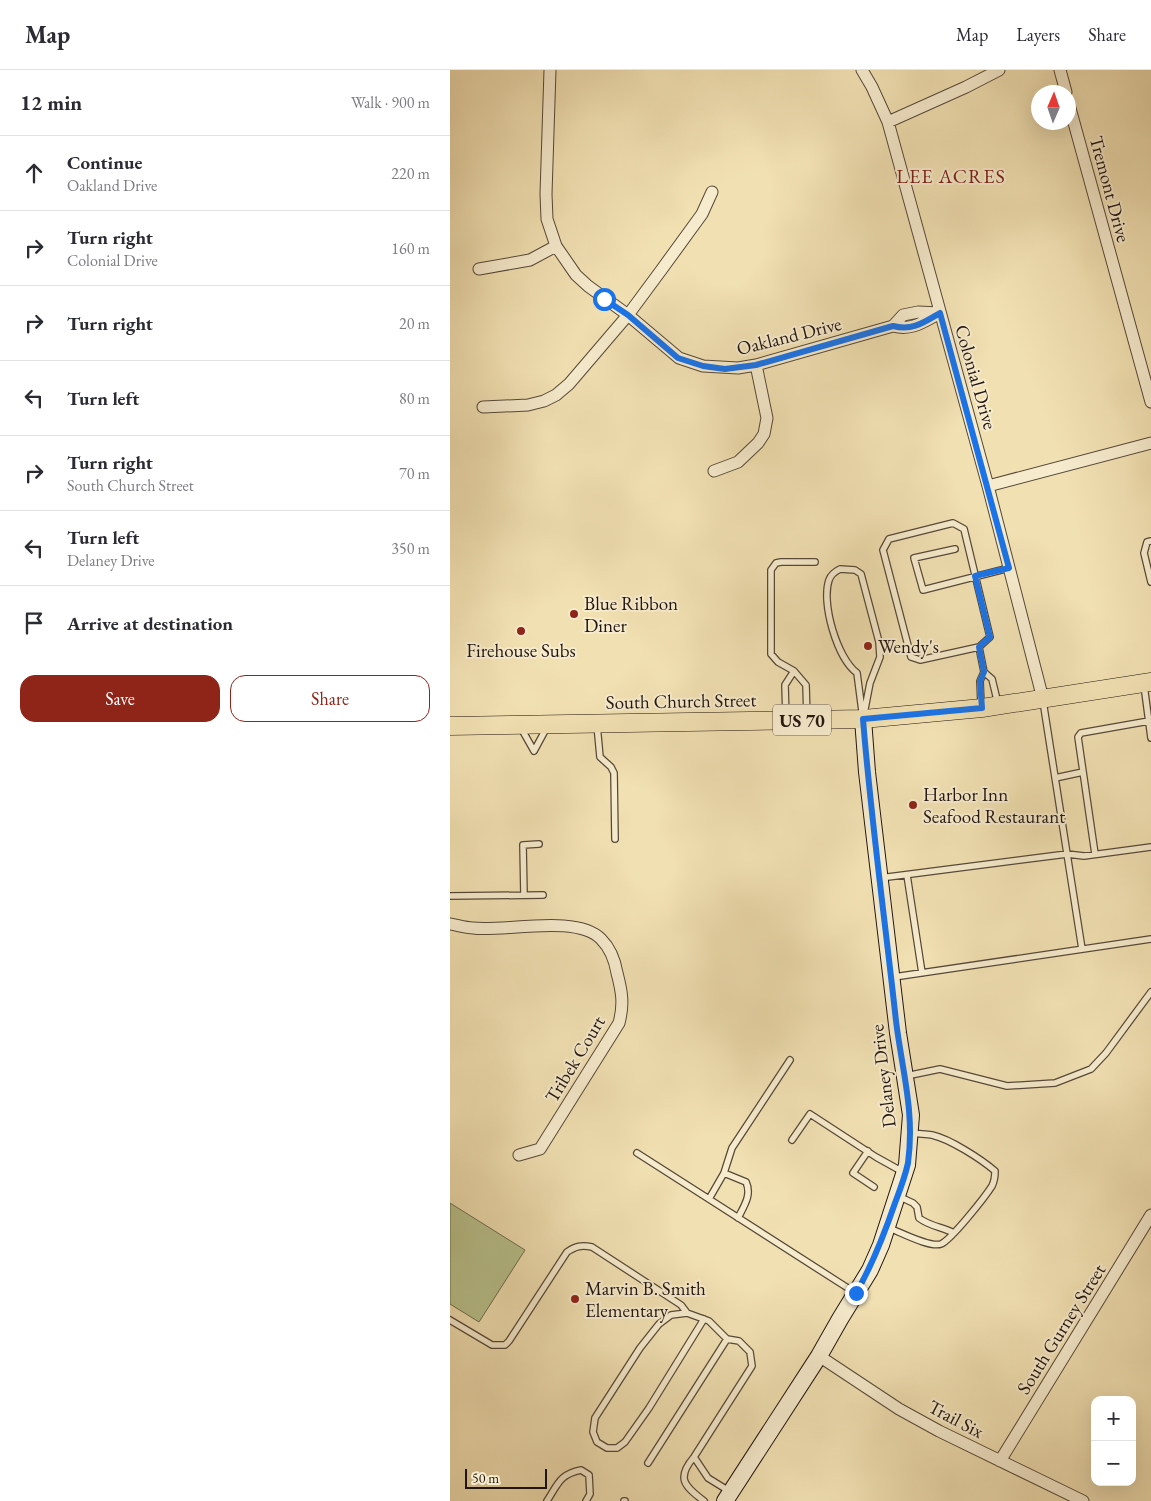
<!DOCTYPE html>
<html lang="en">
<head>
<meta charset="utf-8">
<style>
	:root { --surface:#fff; --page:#f7f7f7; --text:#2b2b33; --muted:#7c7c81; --line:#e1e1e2; --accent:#8f2418 }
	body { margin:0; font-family:"EB Garamond",serif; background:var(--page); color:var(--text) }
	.controls { position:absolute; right:15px; bottom:15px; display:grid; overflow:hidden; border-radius:10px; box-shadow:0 5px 20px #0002 }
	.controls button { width:45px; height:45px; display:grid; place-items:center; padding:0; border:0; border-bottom:1px solid var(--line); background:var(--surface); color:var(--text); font:25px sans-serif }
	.compass { position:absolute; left:581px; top:15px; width:45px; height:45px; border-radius:50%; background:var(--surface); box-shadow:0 5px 20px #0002; rotate:2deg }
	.scale { position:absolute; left:15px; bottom:12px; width:82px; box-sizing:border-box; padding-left:5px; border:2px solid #221510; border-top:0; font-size:14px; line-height:18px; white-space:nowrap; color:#221510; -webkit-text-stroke:4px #f6ebcd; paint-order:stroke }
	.stop { position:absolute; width:15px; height:15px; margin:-11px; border:4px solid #1a73e8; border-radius:50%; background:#fff }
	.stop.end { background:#1a73e8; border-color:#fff; box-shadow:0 1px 5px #0008 }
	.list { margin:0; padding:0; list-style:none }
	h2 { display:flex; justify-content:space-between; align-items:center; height:65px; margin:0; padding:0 20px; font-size:21px }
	h2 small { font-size:16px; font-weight:400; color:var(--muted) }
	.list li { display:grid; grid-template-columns:32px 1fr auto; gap:15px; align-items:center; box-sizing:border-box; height:75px; padding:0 20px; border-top:1px solid var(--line) }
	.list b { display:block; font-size:19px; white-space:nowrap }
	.list p { margin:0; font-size:16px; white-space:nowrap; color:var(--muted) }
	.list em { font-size:16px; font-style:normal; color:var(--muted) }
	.actions { display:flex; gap:10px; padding:15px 20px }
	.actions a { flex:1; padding:11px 0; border:1px solid var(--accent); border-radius:15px; text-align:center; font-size:18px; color:var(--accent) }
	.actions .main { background:var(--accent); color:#fff }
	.icon { flex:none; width:28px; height:28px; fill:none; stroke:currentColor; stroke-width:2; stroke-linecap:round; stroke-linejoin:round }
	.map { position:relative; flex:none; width:701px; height:1431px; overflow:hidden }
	header { display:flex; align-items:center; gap:30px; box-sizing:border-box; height:70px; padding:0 25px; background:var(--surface); border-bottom:1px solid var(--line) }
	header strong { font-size:24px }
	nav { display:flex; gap:28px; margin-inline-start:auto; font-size:18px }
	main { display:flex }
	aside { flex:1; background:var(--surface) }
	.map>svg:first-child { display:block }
	.pitch { fill:#b8c28d; stroke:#6d6c4e }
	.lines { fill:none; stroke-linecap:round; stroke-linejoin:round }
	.lane-casing { stroke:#564838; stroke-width:8 }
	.street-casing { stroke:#564838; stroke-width:13 }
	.secondary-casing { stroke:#221510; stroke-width:18 }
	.primary-casing { stroke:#221510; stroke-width:19 }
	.lane { stroke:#f6ebcd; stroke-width:5.5 }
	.street { stroke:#f6ebcd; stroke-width:11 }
	.secondary { stroke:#f6ebcd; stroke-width:16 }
	.primary { stroke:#f1e0b2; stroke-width:18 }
	.route { stroke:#1a73e8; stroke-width:6 }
	.poi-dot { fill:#8f2418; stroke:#f6ebcd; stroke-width:2 }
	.labels { text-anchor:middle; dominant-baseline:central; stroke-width:4; stroke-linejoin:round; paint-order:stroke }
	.shield { fill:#f6ebcd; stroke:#625549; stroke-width:1 }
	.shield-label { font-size:18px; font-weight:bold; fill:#221510 }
	.street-label { font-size:19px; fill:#221510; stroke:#f6ebcd }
	.poi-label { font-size:19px; fill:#221510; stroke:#f6ebcd; text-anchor:start }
	.neighbourhood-label { font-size:20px; letter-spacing:1px; fill:#7a1f14; stroke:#f6ebcd }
</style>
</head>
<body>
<header>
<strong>Map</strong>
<nav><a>Map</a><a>Layers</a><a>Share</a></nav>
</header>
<main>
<aside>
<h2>12 min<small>Walk · 900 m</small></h2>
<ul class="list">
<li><svg class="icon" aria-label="ahead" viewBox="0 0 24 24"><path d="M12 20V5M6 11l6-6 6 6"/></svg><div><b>Continue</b><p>Oakland Drive</p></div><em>220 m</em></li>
<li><svg class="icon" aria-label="right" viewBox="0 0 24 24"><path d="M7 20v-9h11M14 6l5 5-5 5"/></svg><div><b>Turn right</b><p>Colonial Drive</p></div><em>160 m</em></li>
<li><svg class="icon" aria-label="right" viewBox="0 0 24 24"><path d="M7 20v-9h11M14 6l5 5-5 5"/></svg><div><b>Turn right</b></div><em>20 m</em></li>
<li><svg class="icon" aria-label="left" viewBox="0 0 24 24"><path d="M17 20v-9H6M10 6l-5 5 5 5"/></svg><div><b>Turn left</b></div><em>80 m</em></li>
<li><svg class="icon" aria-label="right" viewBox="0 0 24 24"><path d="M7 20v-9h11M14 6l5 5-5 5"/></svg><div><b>Turn right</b><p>South Church Street</p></div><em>70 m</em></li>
<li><svg class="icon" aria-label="left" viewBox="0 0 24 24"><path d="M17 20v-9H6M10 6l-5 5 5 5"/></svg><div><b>Turn left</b><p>Delaney Drive</p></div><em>350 m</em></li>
<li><svg class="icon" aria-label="arrive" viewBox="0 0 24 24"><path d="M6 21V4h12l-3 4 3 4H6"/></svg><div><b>Arrive at destination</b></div></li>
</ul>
<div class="actions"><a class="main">Save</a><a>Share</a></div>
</aside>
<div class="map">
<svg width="701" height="1431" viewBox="0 0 701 1431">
	<rect width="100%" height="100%" fill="#f1e0b2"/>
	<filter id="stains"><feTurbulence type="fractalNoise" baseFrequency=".004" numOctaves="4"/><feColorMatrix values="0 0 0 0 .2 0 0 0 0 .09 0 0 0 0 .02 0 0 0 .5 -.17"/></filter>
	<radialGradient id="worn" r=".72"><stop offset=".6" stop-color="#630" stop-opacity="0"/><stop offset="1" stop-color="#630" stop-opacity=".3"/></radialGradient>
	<!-- pitch -->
	<path class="pitch" d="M0,1133L75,1180L29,1252L0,1234Z"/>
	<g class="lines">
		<!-- lane casing -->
		<g class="lane-casing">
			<path id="lane" d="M701,471L697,472L694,483L701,512
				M505,479L464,488L473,520L559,498
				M390,499L405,500L411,504L429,572L430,587L420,613L413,649L407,603C387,588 371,533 379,510C381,504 386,501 390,499Z
				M529,577L470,590L461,587L433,480L439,469L503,453L514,459L540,567L529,577L534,602
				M344,601L328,592L321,584V500L326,493L331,492H365
				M694,615L701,668
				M593,631L632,879
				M531,635L530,611L534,602L542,609L548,634
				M336,648L335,615L344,601L356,615L357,648
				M147,655L150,687L161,697L164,703L165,769
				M71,658L84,681L97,657
				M605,708L633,702
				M645,784L628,667L631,663L699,651
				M457,805L472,903
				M430,808L617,784L634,786L701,777
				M74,825L73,775L89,774
				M0,826L93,825
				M444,907L701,869
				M456,1006L490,999L557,1016L605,1013L641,999L656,983L701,922
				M342,1070L360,1044L426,1087L453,1102
				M418,1081L403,1103L424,1117
				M187,1083L404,1222
				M274,1103L296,1112C302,1125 294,1136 288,1148
				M448,1126L463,1133L467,1137L469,1148C479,1156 492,1157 504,1163
				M259,1129L274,1103L282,1078L340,990
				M439,1158C450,1162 480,1178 491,1174C501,1170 535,1127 542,1116C544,1112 545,1106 545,1101C531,1089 500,1069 482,1065C476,1064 469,1064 462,1063
				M254,1249L199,1338L175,1372L167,1378H157L147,1372L143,1362L145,1348L190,1278L209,1254L221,1245L237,1243L259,1251L277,1269
				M0,1250L42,1275H55L59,1271L117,1182C126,1176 131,1175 142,1177L231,1235L237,1243
				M244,1387L258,1408L279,1421
				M198,1393L277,1269L289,1271L300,1282L302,1296L244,1387C226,1408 234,1416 254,1431
				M97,1431C108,1414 110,1404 131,1400L139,1405L140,1424L136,1431
				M174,1431H175"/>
		</g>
		<!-- street casing -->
		<g class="street-casing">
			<path id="street" d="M100,0L96,124L97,149L106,176L126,205L138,216L178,245L229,288L253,296L288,298L306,295L443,256C462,261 473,252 490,243
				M412,0L422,17L438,52L538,416L593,629
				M610,0L616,22
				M618,31L701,332
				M438,52L516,17L549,0
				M29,199L80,190L106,176
				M443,256L453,245L468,242L490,243
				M33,337L78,335L94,331L106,325L119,314L178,245L212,199L252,144L262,122
				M264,401L288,392L308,373L314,364L317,348L306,295
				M538,416L701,373
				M0,854C7,855 15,858 23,858C54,862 127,844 151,869C160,878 165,891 167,903C172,922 174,934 169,953L90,1079L69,1085
				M369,1286L449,1339L489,1361L633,1431
				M550,1391L701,1145"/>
		</g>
		<!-- secondary casing -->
		<g class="secondary-casing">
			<path id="secondary" d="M275,1431L369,1286L390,1249L420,1200L431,1175L457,1095L461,1045L448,963L417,702L413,649"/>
		</g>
		<!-- primary casing -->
		<g class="primary-casing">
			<path id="primary" d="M0,656L413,649L532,638L701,612"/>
		</g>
		<!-- lane -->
		<use href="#lane" class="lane"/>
		<!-- street -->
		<use href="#street" class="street"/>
		<!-- secondary -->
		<use href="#secondary" class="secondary"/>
		<!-- primary -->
		<use href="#primary" class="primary"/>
	</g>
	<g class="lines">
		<!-- route -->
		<path class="route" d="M154,229L178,245L228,288L253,296L275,299L306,295L443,256C462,261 473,253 490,243L559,498L525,506L540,567L529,577L534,602L530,611L532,638L413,649C421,750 435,850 446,951C452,1000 465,1042 458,1093C455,1107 450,1120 445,1133C434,1165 423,1194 406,1223"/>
	</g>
	<!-- markers -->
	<g class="poi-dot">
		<circle cx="124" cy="544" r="5"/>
		<circle cx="71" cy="561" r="5"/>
		<circle cx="418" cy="576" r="5"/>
		<circle cx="463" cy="735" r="5"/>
		<circle cx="125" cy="1229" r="5"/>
	</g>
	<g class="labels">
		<!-- shield labels -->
		<rect class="shield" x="323" y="634.5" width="58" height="31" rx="4"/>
		<g class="shield-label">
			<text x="352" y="650">US 70</text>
		</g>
		<!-- street labels -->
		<g class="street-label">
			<text transform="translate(660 119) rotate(75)">Tremont Drive</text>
			<text transform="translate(339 266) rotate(-14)">Oakland Drive</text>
			<text transform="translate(526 307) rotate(74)">Colonial Drive</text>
			<text transform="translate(231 631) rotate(-1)">South Church Street</text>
			<text transform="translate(125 989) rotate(-59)">Tribek Court</text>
			<text transform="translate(433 1006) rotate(-97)">Delaney Drive</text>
			<text transform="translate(611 1259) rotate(-58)">South Gurney Street</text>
			<text transform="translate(506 1349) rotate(28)">Trail Six</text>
		</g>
		<!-- poi labels -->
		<g class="poi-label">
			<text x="134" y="533">Blue Ribbon<tspan x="134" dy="22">Diner</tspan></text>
			<text x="428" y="576">Wendy's</text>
			<text x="71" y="580" text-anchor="middle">Firehouse Subs</text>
			<text x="473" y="724">Harbor Inn<tspan x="473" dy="22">Seafood Restaurant</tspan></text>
			<text x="135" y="1218">Marvin B. Smith<tspan x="135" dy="22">Elementary</tspan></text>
		</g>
		<!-- neighbourhood labels -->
		<g class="neighbourhood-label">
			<text x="501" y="106">LEE ACRES</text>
		</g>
	</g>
	<rect width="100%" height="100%" filter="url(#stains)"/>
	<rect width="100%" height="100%" fill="url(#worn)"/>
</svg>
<div class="controls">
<button>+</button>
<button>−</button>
</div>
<svg class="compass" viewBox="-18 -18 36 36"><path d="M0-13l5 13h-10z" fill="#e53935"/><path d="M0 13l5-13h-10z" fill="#7c7c81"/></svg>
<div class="scale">50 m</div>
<div class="stop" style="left:154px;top:229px"></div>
<div class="stop end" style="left:406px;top:1223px"></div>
</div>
</main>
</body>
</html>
